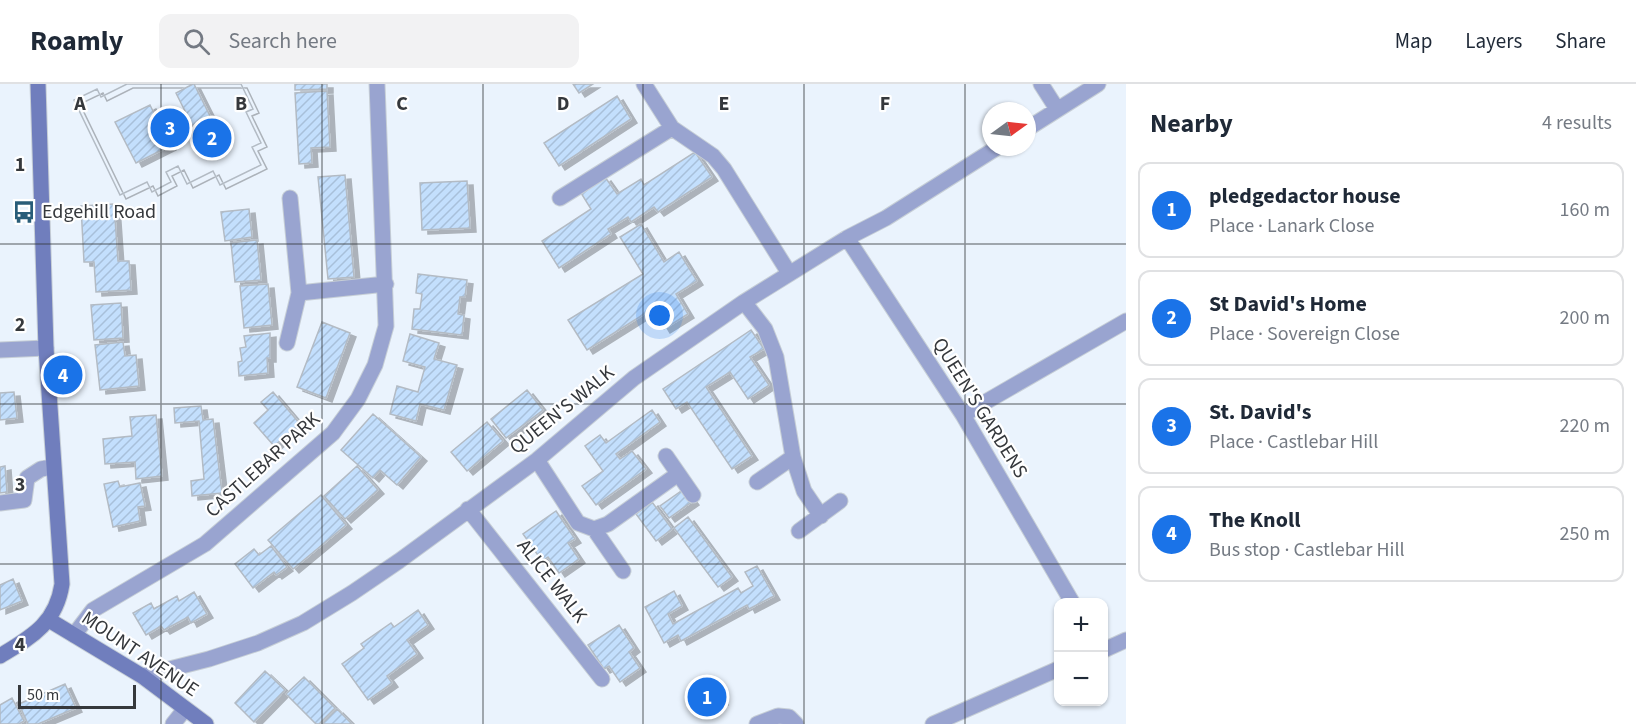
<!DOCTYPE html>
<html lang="en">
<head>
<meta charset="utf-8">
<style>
	:root { --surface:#fff; --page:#f2f2f3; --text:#1f2937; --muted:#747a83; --line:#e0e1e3; --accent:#1a73e8 }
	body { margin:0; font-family:"Source Sans 3",sans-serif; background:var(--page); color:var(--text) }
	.controls { position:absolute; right:18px; bottom:18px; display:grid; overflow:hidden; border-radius:12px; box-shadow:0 2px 4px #0004 }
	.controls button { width:54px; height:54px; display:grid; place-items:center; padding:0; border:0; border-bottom:2px solid var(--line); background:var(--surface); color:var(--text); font:30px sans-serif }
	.compass { position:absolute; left:982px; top:18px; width:54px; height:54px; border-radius:50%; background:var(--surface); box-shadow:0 2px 4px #0004; rotate:75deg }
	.scale { position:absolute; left:18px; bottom:15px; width:118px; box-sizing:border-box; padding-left:6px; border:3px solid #35383c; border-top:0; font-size:16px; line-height:21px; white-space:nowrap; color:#35383c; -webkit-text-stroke:4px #fff; paint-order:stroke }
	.you { position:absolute; left:660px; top:232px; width:21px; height:21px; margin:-15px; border:4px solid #fff; border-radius:50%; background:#1a73e8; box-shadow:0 0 0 9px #1a73e833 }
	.badge { display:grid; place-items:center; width:39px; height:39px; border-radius:50%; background:var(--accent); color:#fff; font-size:20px; font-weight:700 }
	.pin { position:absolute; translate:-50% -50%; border:3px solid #fff; box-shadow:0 2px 6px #0006 }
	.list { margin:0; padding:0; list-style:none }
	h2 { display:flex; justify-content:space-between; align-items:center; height:78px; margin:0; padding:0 24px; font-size:26px }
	h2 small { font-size:20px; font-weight:400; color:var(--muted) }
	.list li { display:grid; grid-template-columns:39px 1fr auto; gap:18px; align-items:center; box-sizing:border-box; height:96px; margin:0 12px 12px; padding:0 12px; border:2px solid var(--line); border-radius:12px }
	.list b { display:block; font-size:22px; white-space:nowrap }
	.list p { margin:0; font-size:20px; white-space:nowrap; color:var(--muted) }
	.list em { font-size:20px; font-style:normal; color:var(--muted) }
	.icon { flex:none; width:33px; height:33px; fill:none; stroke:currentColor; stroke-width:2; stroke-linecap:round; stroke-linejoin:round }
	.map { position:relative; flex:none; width:1126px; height:640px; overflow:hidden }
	header { display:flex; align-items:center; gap:36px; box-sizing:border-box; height:84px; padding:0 30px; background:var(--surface); border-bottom:2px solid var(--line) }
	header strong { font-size:28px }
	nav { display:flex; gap:33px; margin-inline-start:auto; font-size:21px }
	.search { width:420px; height:54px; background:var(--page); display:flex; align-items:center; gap:15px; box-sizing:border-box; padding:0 21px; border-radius:12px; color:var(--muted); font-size:22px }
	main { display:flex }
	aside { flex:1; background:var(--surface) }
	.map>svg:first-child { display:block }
	.building { fill:url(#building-hatch); stroke:#b3bbc4; stroke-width:1.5; fill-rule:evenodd; filter:url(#shadow) }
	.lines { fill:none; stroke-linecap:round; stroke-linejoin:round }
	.street-casing { stroke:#c6ced6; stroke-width:17 }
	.secondary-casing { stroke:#c6ced6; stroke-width:17 }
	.street { stroke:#99a4d0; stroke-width:15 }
	.secondary { stroke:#707ebd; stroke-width:15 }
	.grid { fill:none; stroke:#35383c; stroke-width:1.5; stroke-opacity:0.55 }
	.labels { text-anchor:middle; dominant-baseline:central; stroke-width:4.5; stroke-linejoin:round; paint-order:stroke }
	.poi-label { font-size:20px; fill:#35383c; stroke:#fff; text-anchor:start }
	.street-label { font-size:20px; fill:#35383c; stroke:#fff }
	.grid-label { font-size:20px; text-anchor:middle; font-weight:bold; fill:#35383c; stroke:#fff; stroke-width:4.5; stroke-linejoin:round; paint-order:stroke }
</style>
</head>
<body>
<header>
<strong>Roamly</strong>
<div class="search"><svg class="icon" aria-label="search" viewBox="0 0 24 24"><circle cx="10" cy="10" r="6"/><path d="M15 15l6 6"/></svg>Search here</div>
<nav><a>Map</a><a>Layers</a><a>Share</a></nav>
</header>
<main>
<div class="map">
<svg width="1126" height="640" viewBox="0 0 1126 640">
	<defs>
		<pattern id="building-hatch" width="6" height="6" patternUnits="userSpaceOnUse" patternTransform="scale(1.5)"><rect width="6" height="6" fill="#c3dffd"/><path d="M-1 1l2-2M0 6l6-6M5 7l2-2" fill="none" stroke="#a8c0da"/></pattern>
		<filter id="shadow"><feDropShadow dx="6" dy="4" stdDeviation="0" flood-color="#0004"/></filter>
	</defs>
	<rect width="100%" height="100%" fill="#eaf3fd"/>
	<!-- building -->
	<path class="building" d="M127,0H193L176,9L196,49L214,40L194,0H241L253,25L246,28L261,59L252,63L261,81L220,101L213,87L187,100L178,82L166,88L171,98L152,108L147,98L120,111L74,16L97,5L101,13ZM150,21L170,62L136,79L115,38Z
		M127,0H241L253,25L246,28L261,59L252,63L261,81L220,101L213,87L187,100L178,82L166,88L171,98L152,108L147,98L120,111L74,16L97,5L101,13Z
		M295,0H327V5L295,6Z
		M573,0H593L579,9Z
		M327,7L330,63L311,64L312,79L299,80L295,9Z
		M617,12L631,35L559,82L544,59Z
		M695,68L712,93L658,128L654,123L631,138L628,133L608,145L611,150L559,184L542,157L591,125L581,109L605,93L617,110L641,95L644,101Z
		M345,91L354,193L328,195L318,93Z
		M467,97L470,144L422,146L420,99Z
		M114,120L118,177H129L131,206L96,208L94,178H84L81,122Z
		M249,125L252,153L225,157L221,128Z
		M641,140L664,178L679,168L697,197L676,210L688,230L664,245L652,225L587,266L568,236L643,190L620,153Z
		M257,156L261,196L235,198L231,159Z
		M418,190L467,196L465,213H460L458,230L464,231L462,251L412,245L414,225H420L422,210L416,209Z
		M268,200L272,241L244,244L240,202Z
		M121,219L123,254L94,256L91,221Z
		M322,238L350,249L326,314L297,303Z
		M751,246L764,265L750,273L769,301L748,315L730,288L706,303L752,372L732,385L687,318L676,325L663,305Z
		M270,249V274H267L268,289L239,292L238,278L242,277L240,264L246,263L244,252Z
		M410,250L439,259L434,275L457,281L444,326L420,320L416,337L390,330L397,302L418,308L425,283L403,277Z
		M123,258L125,272L136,271L139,302L100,306L95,261Z
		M527,306L543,326L506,354L491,335Z
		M14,308L17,334L0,336V309Z
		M273,308L300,340L274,362L254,339L268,326L261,318Z
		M201,322L203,336L213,335L222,409L192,412L191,397L204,395L199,337L175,339L174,324Z
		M652,326L660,338L616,370L620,375L632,367L646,385L596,421L582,402L603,387L585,362L600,351L606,359Z
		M373,330L421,373L397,401L380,386L373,394L341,366Z
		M156,331L162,392L136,395L135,378L105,380L103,355L132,352L130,333Z
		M487,338L503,357L467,387L451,368Z
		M5,382L7,408L0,409V383Z
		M357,382L378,406L345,435L324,412Z
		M118,397L120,403L140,399L145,422L138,423L140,437L113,443L104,400Z
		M684,405L693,417L669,434L660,422Z
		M321,411L346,441L293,485L268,456Z
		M652,418L672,445L656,457L636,430Z
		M556,427L575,455L568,459L579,475L559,489L548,473L542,477L523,450Z
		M688,433L732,493L718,503L674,444Z
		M271,462L287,483L276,491L274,488L253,504L235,480L254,465L259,471Z
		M757,482L774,512L749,525L747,521L681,557L678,551L664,559L645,523L674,507L682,522L668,530L673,540L738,504L741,509L753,502L745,488Z
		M13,495L22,517L0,526V501Z
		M194,508L207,530L191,539L188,533L164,546L161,542L146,551L133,529L151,519L154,525L177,512L179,517Z
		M418,526L428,541L407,556L417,570L387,592L392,599L368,616L342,580L364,564L361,560L391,539L394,543Z
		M619,541L634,564L629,568L640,584L620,598L609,582L604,585L588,561Z
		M265,587L285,606L254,638L235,619Z
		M304,593L335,624L319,640H316L286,610Z
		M711,598L722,617L702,628L692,609Z
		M65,600L76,624L38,640H28L19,620Z
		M12,614L24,637L19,640H0V621Z
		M337,625L352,640H322Z"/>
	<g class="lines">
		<!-- street casing -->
		<g class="street-casing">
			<path id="street" d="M644,0L672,44L713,72L724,85L789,189
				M1041,0L1057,25
				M1027,45L1098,0
				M560,114L672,44
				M847,154L963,331L1072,518
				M299,209L386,200
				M744,218L765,245L776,273L793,373L804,407L821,432
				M287,259L299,209L290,114
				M0,266L46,264
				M963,331L1126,237
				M666,372L693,411
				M537,376L578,439L594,445L608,440L678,390
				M757,398L793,373
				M0,419L24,416L27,394L41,385L52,383
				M468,425L602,595
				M594,445L623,487
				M799,447L840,417
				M74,551L93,526L205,460L333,349L358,315L375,281L386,242L377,0
				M1104,566L1126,556
				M142,592L209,575L258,559L303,539L352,509L399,477L537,376L634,294L744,218L847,154L886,134L998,63
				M173,640L185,625
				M757,640L778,632L789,633L796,640
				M933,640L1058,585"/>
		</g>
		<!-- secondary casing -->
		<g class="secondary-casing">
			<path id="secondary" d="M49,536L142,592L206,640
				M0,572C31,553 56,540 62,500L46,264L38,0"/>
		</g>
		<!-- street -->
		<use href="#street" class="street"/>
		<!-- secondary -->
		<use href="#secondary" class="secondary"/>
	</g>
	<!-- grid -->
	<path class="grid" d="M161,0V640M322,0V640M483,0V640M643,0V640M804,0V640M965,0V640M0,160H1126M0,320H1126M0,480H1126"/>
	<!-- icons -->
	<defs>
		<g id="bus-bare" transform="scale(1.8)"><path d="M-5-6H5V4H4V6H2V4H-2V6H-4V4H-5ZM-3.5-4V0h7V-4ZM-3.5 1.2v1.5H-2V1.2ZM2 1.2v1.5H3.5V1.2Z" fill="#285c78" stroke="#fff" stroke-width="2.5" paint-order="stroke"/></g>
	</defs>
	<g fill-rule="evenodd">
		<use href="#bus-bare" x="24" y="128"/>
	</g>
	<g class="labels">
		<!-- poi labels -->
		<g class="poi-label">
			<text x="42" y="128">Edgehill Road</text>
		</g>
		<!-- street labels -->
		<g class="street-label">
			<text transform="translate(980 324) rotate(58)">QUEEN'S GARDENS</text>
			<text transform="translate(562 326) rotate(-39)">QUEEN'S WALK</text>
			<text transform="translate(263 381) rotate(-42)">CASTLEBAR PARK</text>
			<text transform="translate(552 497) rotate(52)">ALICE WALK</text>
			<text transform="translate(140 570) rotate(34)">MOUNT AVENUE</text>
		</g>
	</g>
	<g class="grid-label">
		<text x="80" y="26">A</text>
		<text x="241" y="26">B</text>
		<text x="402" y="26">C</text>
		<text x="563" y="26">D</text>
		<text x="724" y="26">E</text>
		<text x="885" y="26">F</text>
		<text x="20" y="87">1</text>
		<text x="20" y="247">2</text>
		<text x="20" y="407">3</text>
		<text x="20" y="567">4</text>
	</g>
</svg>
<div class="controls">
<button>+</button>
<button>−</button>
</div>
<svg class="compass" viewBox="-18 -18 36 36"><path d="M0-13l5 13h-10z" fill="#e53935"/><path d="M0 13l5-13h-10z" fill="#747a83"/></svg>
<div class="scale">50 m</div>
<div class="you"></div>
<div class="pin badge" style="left:707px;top:613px">1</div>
<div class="pin badge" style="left:212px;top:54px">2</div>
<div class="pin badge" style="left:170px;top:44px">3</div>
<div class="pin badge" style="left:63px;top:291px">4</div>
</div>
<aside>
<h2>Nearby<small>4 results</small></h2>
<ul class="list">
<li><span class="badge">1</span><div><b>pledgedactor house</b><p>Place · Lanark Close</p></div><em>160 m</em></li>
<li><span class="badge">2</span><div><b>St David's Home</b><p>Place · Sovereign Close</p></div><em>200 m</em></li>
<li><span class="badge">3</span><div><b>St. David's</b><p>Place · Castlebar Hill</p></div><em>220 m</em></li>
<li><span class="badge">4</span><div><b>The Knoll</b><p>Bus stop · Castlebar Hill</p></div><em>250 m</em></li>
</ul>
</aside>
</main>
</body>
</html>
